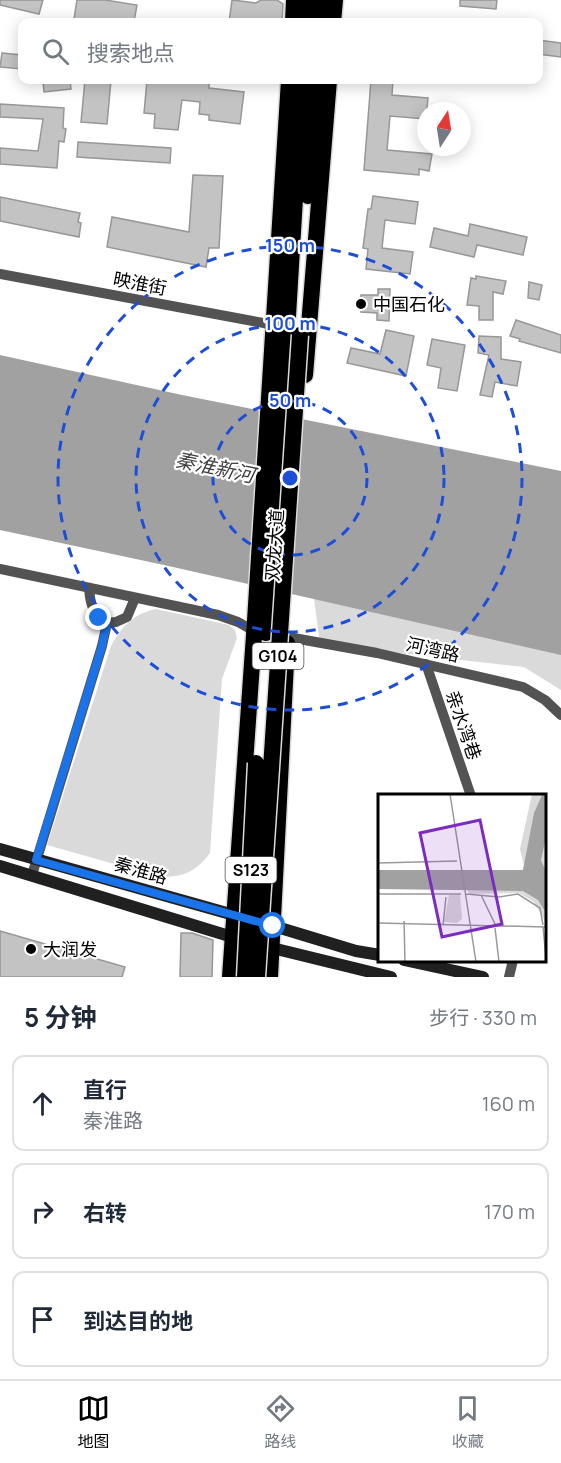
<!DOCTYPE html>
<html lang="zh">
<head>
<meta charset="utf-8">
<style>
	:root { --surface:#fff; --page:#f6f6f7; --text:#1f2937; --muted:#747a83; --line:#e0e1e3; --accent:#000 }
	body { margin:0; font-family:Manrope,"Noto Sans SC",sans-serif; background:var(--page); color:var(--text) }
	.compass { position:absolute; left:417px; top:102px; width:54px; height:54px; border-radius:50%; background:var(--surface); box-shadow:0 3px 15px #0003; rotate:12deg }
	.stop { position:absolute; width:18px; height:18px; margin:-14px; border:4px solid #1a73e8; border-radius:50%; background:#fff }
	.stop.end { background:#1a73e8; border-color:#fff; box-shadow:0 2px 6px #0008 }
	.list { margin:0; padding:0; list-style:none }
	h2 { display:flex; justify-content:space-between; align-items:center; height:78px; margin:0; padding:0 24px; font-size:26px }
	h2 small { font-size:20px; font-weight:400; color:var(--muted) }
	.list li { display:grid; grid-template-columns:39px 1fr auto; gap:18px; align-items:center; box-sizing:border-box; height:96px; margin:0 12px 12px; padding:0 12px; border:2px solid var(--line); border-radius:12px }
	.list b { display:block; font-size:22px; white-space:nowrap }
	.list p { margin:0; font-size:20px; white-space:nowrap; color:var(--muted) }
	.list em { font-size:20px; font-style:normal; color:var(--muted) }
	.icon { flex:none; width:33px; height:33px; fill:none; stroke:currentColor; stroke-width:2; stroke-linecap:round; stroke-linejoin:round }
	.map { position:relative; flex:none; width:561px; height:977px; overflow:hidden }
	.search { position:absolute; background:var(--surface); box-shadow:0 3px 15px #0003; left:18px; right:18px; top:18px; height:66px; display:flex; align-items:center; gap:15px; box-sizing:border-box; padding:0 21px; border-radius:12px; color:var(--muted); font-size:22px }
	.sheet { height:402px; background:var(--surface) }
	nav { display:flex; justify-content:space-around; align-items:center; box-sizing:border-box; height:84px; border-top:2px solid var(--line); background:var(--surface); font-size:16px; color:var(--muted) }
	nav a { display:grid; justify-items:center; gap:3px }
	nav .on { color:var(--accent) }
	.map>svg:first-child { display:block }
	.green { fill:#dadada }
	.water { fill:#a1a1a1 }
	.building { fill:#c3c3c3; stroke:#979797; stroke-width:1.5 }
	.lines { fill:none; stroke-linecap:round; stroke-linejoin:round }
	.trunk-casing { stroke:#dbdbdb; stroke-width:19 }
	.minor { stroke:#535353; stroke-width:10 }
	.secondary { stroke:#202020; stroke-width:12 }
	.trunk { stroke:#000; stroke-width:16 }
	.trunk-bridge-casing { stroke:#dbdbdb; stroke-width:19; stroke-linecap:butt }
	.trunk-bridge { stroke:#000; stroke-width:16 }
	.route { stroke:#1a73e8; stroke-width:8 }
	.ring { fill:none; stroke:#1d4ed8; stroke-width:3; stroke-dasharray:10 8 }
	.poi-dot { fill:#000; stroke:#fff; stroke-width:2 }
	.labels { text-anchor:middle; dominant-baseline:central; stroke-width:4.5; stroke-linejoin:round; paint-order:stroke }
	.shield { fill:#fff; stroke:#4c4c4c; stroke-width:1.5 }
	.shield-label { font-size:16px; font-weight:bold; fill:#000 }
	.street-label { font-size:18px; fill:#000; stroke:#fff }
	.poi-label { font-size:18px; fill:#000; stroke:#fff; text-anchor:start }
	.water-label { font-size:20px; font-style:italic; fill:#424242; stroke:#fff }
	.inset-road { fill:none; stroke:#999; stroke-width:1.5 }
	.view { fill:#7b2cbf; fill-opacity:0.15; stroke:#7b2cbf; stroke-width:3 }
	.inset-edge { fill:none; stroke:#000; stroke-width:3 }
	.centre { fill:#1d4ed8; stroke:#fff; stroke-width:3 }
	.ring-label { font-size:18px; text-anchor:middle; font-weight:bold; fill:#1d4ed8; stroke:#fff; stroke-width:4.5; stroke-linejoin:round; paint-order:stroke }
</style>
</head>
<body>
<div class="map">
<svg width="561" height="977" viewBox="0 0 561 977">
	<rect width="100%" height="100%" fill="#fff"/>
	<!-- green -->
	<path class="green" d="M314,598L561,651V690L524,667L320,644Z
		M156,609L229,625L235,630L237,638L222,679L210,853C196,872 183,877 160,877L47,845L111,646C122,626 133,614 156,609Z"/>
	<!-- water -->
	<path class="water" d="M0,355L182,395L561,471V655L164,565L0,530Z"/>
	<!-- building -->
	<path class="building" d="M0,0H43L39,14L0,5Z
		M77,0H105L137,5L134,22H92L74,19Z
		M232,0L256,3L261,0H277L283,4L282,22H229Z
		M460,0H497L496,9L460,6Z
		M538,40L561,43V57L538,54Z
		M2,53L22,55V69L0,67Z
		M70,80L71,89L44,92L43,82Z
		M85,80H111L107,124L81,122Z
		M147,80H209V88L244,92L240,124L209,120V115L199,114L200,102L182,100L178,130L154,128L155,114L144,113Z
		M371,80H393L392,95L428,98L426,119L390,116L387,150L432,154L429,171L419,169V175L364,170Z
		M0,104L64,108L63,128L66,129L64,142L59,141L57,168L0,164V148L38,151L43,119L0,117Z
		M78,142L171,148L170,163L77,157Z
		M193,175L223,176L219,248H209L206,267L107,247L112,217L189,232Z
		M373,196L418,202L415,224L385,220L382,248L413,252L410,274L366,269L368,249L363,248L368,209H371Z
		M0,197L80,213L78,222L81,223L79,237L0,221Z
		M470,224L527,237L523,255L477,245L474,257L430,247L434,228L468,236Z
		M476,276L506,281L503,294L493,292V320H479V306L467,305L471,278L476,279Z
		M529,282L542,285L539,300L528,298Z
		M378,289H390L389,321L377,320V313L361,312V295H378Z
		M516,320L561,335V353L519,341L520,339L510,336Z
		M386,330L414,336L406,376L347,363L351,348L380,354Z
		M479,336L501,337V359L521,362L517,386L495,382L492,397L480,395L489,355L478,353Z
		M432,339L465,345L457,391L438,388L441,368L427,365Z
		M0,931L125,967L122,977H0Z
		M181,933H192L213,940L212,977H180Z"/>
	<g class="lines">
		<!-- trunk casing -->
		<g class="trunk-casing">
			<path id="trunk" d="M293,22L294,0
				M305,22L307,0
				M319,22L321,0
				M333,22L335,0
				M308,196L316,80
				M305,375L329,80
				M266,633L287,333L302,80
				M230,977L255,621L289,80
				M270,977L287,643"/>
		</g>
		<!-- minor -->
		<path class="minor" d="M0,274L274,325
			M0,569L218,615L238,622L254,631
			M89,588C90,604 93,614 107,623L116,622L127,617L135,598
			M288,637L377,653L523,687L545,700L561,715
			M426,664L471,796
			M32,875L102,646L107,623
			M509,977L513,960"/>
		<!-- secondary -->
		<path class="secondary" d="M0,849L241,917
			M0,866L239,939
			M267,924L356,951L380,955
			M264,946L391,977
			M404,960L483,977"/>
		<!-- trunk -->
		<use href="#trunk" class="trunk"/>
		<!-- trunk-bridge casing -->
		<g class="trunk-bridge-casing">
			<path id="trunk-bridge" d="M245,977L256,763
				M257,977L300,335"/>
		</g>
		<!-- trunk-bridge -->
		<use href="#trunk-bridge" class="trunk-bridge"/>
	</g>
	<g class="lines">
		<!-- route -->
		<path class="route" d="M99,618L107,622L102,646L36,860L273,926"/>
	</g>
	<!-- distance rings -->
	<g class="ring">
		<circle cx="290" cy="478" r="77"/>
		<circle cx="290" cy="478" r="154"/>
		<circle cx="290" cy="478" r="232"/>
	</g>
	<!-- markers -->
	<g class="poi-dot">
		<circle cx="361" cy="304" r="6"/>
		<circle cx="31" cy="949" r="6"/>
	</g>
	<g class="labels">
		<!-- shield labels -->
		<g class="shield">
			<rect x="252.5" y="643" width="51" height="26" rx="4.5"/>
			<rect x="225.5" y="857" width="51" height="26" rx="4.5"/>
		</g>
		<g class="shield-label">
			<text x="278" y="656">G104</text>
			<text x="251" y="870">S123</text>
		</g>
		<!-- street labels -->
		<g class="street-label">
			<text transform="translate(140 283) rotate(11)">映淮街</text>
			<text transform="translate(274 545) rotate(-86)">双龙大道</text>
			<text transform="translate(433 649) rotate(13)">河湾路</text>
			<text transform="translate(464 725) rotate(71)">亲水湾巷</text>
			<text transform="translate(141 870) rotate(16)">秦淮路</text>
		</g>
		<!-- poi labels -->
		<g class="poi-label">
			<text x="373" y="304">中国石化</text>
			<text x="43" y="949">大润发</text>
		</g>
		<!-- water labels -->
		<g class="water-label">
			<text transform="translate(215 467) rotate(12)">秦淮新河</text>
		</g>
	</g>
	<!-- overview -->
	<g transform="translate(378 794)">
		<rect width="168" height="168" fill="#fff"/>
		<path d="M154,0H168V129L156,108L141,99L91,100L89,95L140,89L146,72L142,55ZM71,101H82L84,125L79,129L66,128Z" fill="#dadada"/>
		<path d="M168,0V43L163,66L168,78V119L160,106L145,97L0,95V76H145L156,19L164,1Z" fill="#a1a1a1"/>
		<path class="inset-road" d="M72,0L98,168M0,69L79,67M0,100H83M88,100L121,103L140,100L162,114L165,131M103,101L118,132M26,127L27,168M0,129L168,133M65,131L68,103M165,133L168,164M117,134L121,168"/>
		<path class="view" d="M102,26L124,130L64,143L42,39Z"/>
		<rect width="168" height="168" class="inset-edge"/>
	</g>
	<circle cx="290" cy="478" r="9" class="centre"/>
	<g class="ring-label">
		<text x="290" y="252">150 m</text>
		<text x="290" y="330">100 m</text>
		<text x="290" y="407">50 m</text>
	</g>
</svg>
<svg class="compass" viewBox="-18 -18 36 36"><path d="M0-13l5 13h-10z" fill="#e53935"/><path d="M0 13l5-13h-10z" fill="#747a83"/></svg>
<div class="stop" style="left:273px;top:926px"></div>
<div class="stop end" style="left:99px;top:618px"></div>
<div class="search"><svg class="icon" aria-label="search" viewBox="0 0 24 24"><circle cx="10" cy="10" r="6"/><path d="M15 15l6 6"/></svg>搜索地点</div>
</div>
<section class="sheet">
<h2>5 分钟<small>步行 · 330 m</small></h2>
<ul class="list">
<li><svg class="icon" aria-label="ahead" viewBox="0 0 24 24"><path d="M12 20V5M6 11l6-6 6 6"/></svg><div><b>直行</b><p>秦淮路</p></div><em>160 m</em></li>
<li><svg class="icon" aria-label="right" viewBox="0 0 24 24"><path d="M7 20v-9h11M14 6l5 5-5 5"/></svg><div><b>右转</b></div><em>170 m</em></li>
<li><svg class="icon" aria-label="arrive" viewBox="0 0 24 24"><path d="M6 21V4h12l-3 4 3 4H6"/></svg><div><b>到达目的地</b></div></li>
</ul>
</section>
<nav>
<a class="on"><svg class="icon" aria-label="map" viewBox="0 0 24 24"><path d="M3 6l6-2 6 2 6-2v14l-6 2-6-2-6 2zM9 4v14M15 6v14"/></svg>地图</a>
<a><svg class="icon" aria-label="directions" viewBox="0 0 24 24"><path d="M12 3l9 9-9 9-9-9zM9 14v-3h6M13 9l2 2-2 2"/></svg>路线</a>
<a><svg class="icon" aria-label="saved" viewBox="0 0 24 24"><path d="M7 4h10v16l-5-4-5 4z"/></svg>收藏</a>
</nav>
</body>
</html>
